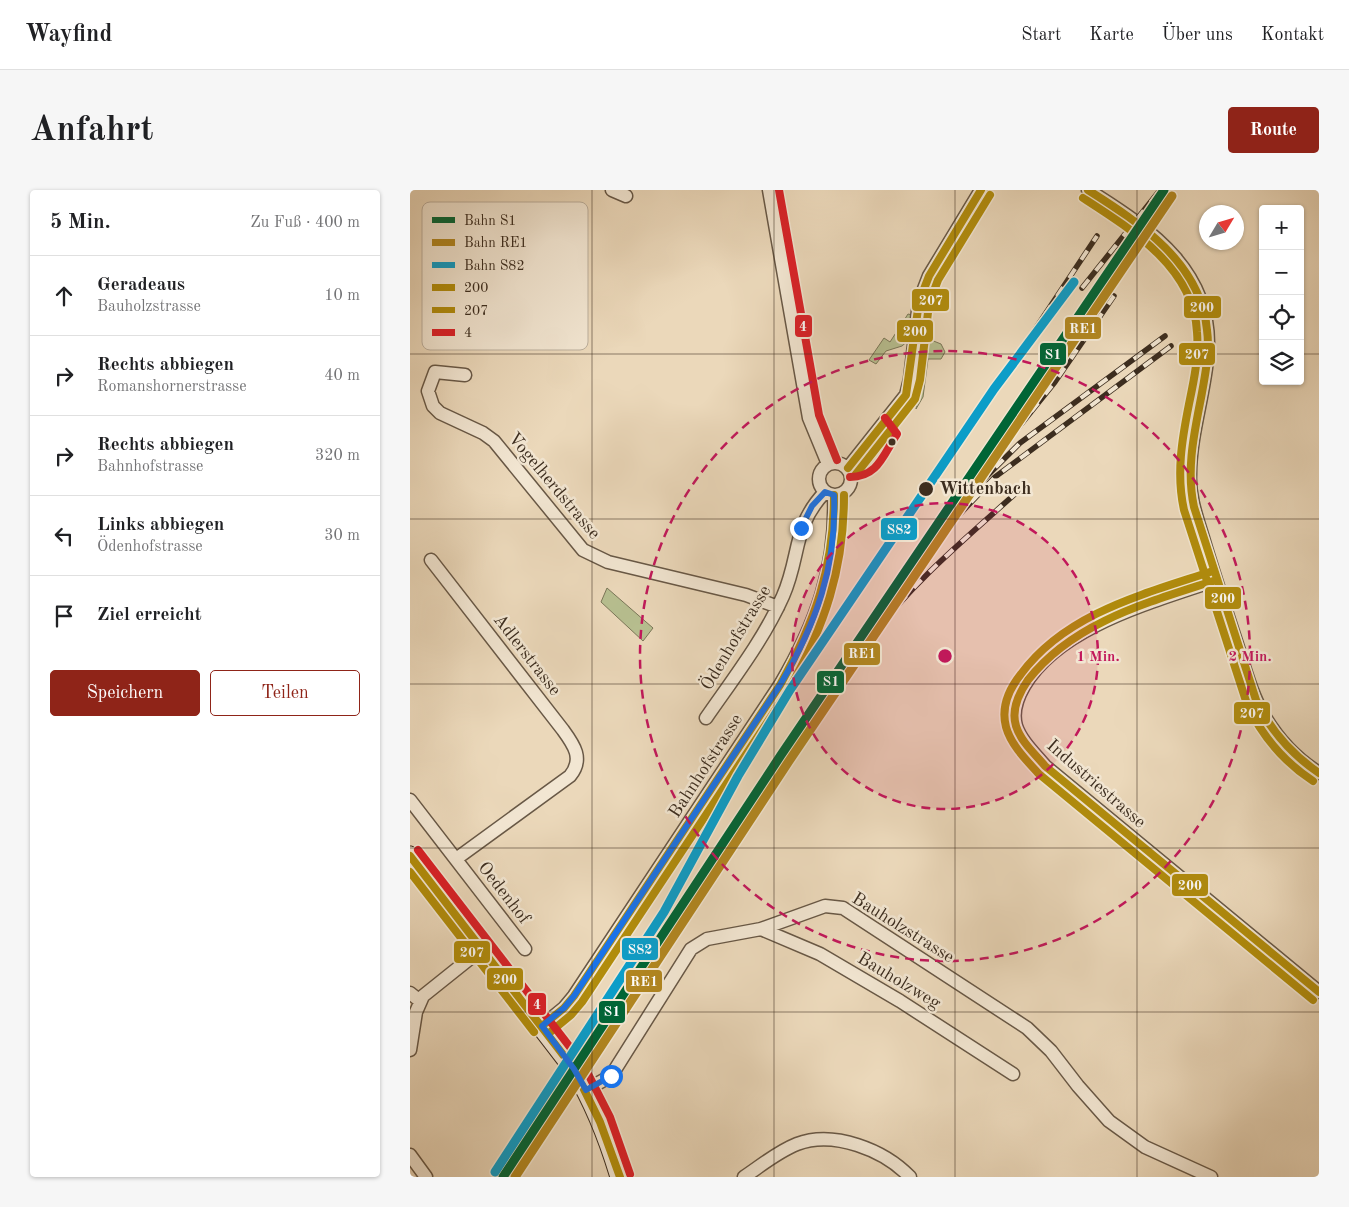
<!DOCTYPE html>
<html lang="de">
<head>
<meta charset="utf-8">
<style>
	:root { --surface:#fff; --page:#f6f6f6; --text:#202124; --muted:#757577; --line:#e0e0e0; --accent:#8f2418 }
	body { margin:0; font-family:"Old Standard TT",serif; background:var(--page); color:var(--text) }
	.controls { position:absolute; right:15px; top:15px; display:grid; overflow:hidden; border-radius:5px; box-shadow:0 1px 4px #0004 }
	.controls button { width:45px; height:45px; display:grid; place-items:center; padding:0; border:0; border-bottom:1px solid var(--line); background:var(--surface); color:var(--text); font:25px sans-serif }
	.compass { position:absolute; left:789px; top:15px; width:45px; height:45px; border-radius:50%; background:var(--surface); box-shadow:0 1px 4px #0004; rotate:52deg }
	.stop { position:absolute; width:15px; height:15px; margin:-11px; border:4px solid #1a73e8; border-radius:50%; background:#fff }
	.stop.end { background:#1a73e8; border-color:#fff; box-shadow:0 1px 5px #0008 }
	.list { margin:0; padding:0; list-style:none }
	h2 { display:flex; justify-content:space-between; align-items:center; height:65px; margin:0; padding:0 20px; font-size:21px }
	h2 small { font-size:16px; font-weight:400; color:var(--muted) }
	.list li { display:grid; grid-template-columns:32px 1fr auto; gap:15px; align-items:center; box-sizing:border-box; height:80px; padding:0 20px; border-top:1px solid var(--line) }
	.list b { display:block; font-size:19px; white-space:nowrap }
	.list p { margin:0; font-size:16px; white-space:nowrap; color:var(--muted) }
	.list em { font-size:16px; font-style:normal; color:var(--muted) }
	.actions { display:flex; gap:10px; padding:15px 20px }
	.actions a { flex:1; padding:11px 0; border:1px solid var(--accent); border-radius:5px; text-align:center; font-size:18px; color:var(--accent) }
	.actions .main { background:var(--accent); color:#fff }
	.icon { flex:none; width:28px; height:28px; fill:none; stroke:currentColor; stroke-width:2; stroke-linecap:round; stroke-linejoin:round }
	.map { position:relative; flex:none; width:909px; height:987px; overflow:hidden; border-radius:5px }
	header { display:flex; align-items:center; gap:30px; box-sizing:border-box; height:70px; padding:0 25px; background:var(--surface); border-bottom:1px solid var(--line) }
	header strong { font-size:24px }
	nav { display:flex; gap:28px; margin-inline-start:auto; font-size:18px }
	.intro { display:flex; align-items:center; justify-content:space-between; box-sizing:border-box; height:120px; padding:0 30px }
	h1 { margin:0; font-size:35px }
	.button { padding:12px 22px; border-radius:5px; background:var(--accent); color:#fff; font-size:18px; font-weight:700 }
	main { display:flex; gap:30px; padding:0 30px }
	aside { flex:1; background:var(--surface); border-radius:5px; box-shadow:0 1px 4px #0004 }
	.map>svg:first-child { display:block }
	.green { fill:#b7bf90; stroke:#7a7658 }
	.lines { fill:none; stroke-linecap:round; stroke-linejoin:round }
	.street-casing { stroke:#685846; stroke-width:15 }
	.secondary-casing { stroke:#3c2d1f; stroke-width:21 }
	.street { stroke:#f2e6d2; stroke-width:12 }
	.secondary { stroke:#f2e6d2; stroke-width:19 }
	.rail-casing { stroke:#3c2d1f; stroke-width:5.5 }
	.rail { stroke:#f2e6d2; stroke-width:4; stroke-dasharray:11; stroke-linecap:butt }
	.bus-1-casing { stroke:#f2e6d2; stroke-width:11 }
	.bus-2-casing { stroke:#f2e6d2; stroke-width:11 }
	.bus-3-casing { stroke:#f2e6d2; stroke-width:11 }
	.bus-1 { stroke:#b18c0c; stroke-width:8 }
	.bus-2 { stroke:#b18c0c; stroke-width:8 }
	.bus-3 { stroke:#da2128; stroke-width:8 }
	.rail-1-casing { stroke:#f2e6d2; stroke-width:12 }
	.rail-2-casing { stroke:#f2e6d2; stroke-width:12 }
	.rail-3-casing { stroke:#f2e6d2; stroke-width:12 }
	.rail-1 { stroke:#006536; stroke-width:9 }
	.rail-2 { stroke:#b18620; stroke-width:9 }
	.rail-3 { stroke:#0c9dc8; stroke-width:9 }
	.route { stroke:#1a73e8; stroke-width:6 }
	.grid { fill:none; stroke:#3c2d1f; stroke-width:1; stroke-opacity:0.55 }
	.ring { fill:none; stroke:#c2185b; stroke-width:2.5; stroke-dasharray:9 6 }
	.bus-dot { fill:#3c2d1f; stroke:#f2e6d2; stroke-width:2 }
	.labels { text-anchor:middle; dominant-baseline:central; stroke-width:5; stroke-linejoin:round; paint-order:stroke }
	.street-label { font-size:18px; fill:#3c2d1f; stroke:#f2e6d2 }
	.stop-label { font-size:18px; font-weight:bold; fill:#3c2d1f; stroke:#f2e6d2; text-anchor:start }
	.key { fill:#f2e6d2; stroke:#bbae9c; stroke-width:1 }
	.key-label { font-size:14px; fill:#3c2d1f }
	.centre { fill:#c2185b; stroke:#f2e6d2; stroke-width:2.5 }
	.ring-label { font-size:15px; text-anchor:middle; font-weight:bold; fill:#c2185b; stroke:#f2e6d2; stroke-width:5; stroke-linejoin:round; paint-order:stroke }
	.line-badge { stroke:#f2e6d2; stroke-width:2 }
	.badge-label { font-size:14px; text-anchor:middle; font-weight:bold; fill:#fff }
</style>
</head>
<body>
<header>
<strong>Wayfind</strong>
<nav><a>Start</a><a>Karte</a><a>Über uns</a><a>Kontakt</a></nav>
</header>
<div class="intro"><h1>Anfahrt</h1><a class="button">Route</a></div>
<main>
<aside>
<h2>5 Min.<small>Zu Fuß · 400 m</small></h2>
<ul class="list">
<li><svg class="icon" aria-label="ahead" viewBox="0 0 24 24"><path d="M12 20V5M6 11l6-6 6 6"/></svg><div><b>Geradeaus</b><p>Bauholzstrasse</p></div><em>10 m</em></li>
<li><svg class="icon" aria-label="right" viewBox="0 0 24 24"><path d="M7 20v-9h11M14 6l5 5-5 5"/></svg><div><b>Rechts abbiegen</b><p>Romanshornerstrasse</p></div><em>40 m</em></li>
<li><svg class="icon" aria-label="right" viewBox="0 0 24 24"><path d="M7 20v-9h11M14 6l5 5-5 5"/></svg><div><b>Rechts abbiegen</b><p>Bahnhofstrasse</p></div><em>320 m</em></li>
<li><svg class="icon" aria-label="left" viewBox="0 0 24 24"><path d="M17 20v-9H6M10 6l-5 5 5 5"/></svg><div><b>Links abbiegen</b><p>Ödenhofstrasse</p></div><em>30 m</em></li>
<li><svg class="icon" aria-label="arrive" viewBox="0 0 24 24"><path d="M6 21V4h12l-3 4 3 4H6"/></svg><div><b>Ziel erreicht</b></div></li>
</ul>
<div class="actions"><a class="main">Speichern</a><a>Teilen</a></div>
</aside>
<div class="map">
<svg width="909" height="987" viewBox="0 0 909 987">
	<rect width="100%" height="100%" fill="#ebd8ba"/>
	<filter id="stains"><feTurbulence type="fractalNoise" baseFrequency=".004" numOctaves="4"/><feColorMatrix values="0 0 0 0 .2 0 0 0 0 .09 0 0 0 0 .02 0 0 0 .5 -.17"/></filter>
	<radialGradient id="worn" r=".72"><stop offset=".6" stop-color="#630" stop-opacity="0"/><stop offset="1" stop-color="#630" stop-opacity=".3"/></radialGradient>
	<!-- green -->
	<path class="green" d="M498,124L502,125L500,149L492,156L476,161L466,174L459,170L474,148L480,152Z
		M521,150L531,154L535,162L531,169H518L513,207L506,219L516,152Z
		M197,398L243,438L233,451L191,412Z"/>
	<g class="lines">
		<!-- street casing -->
		<g class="street-casing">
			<path id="street" d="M202,0L216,6
				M359,0L399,228L418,274
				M678,0C742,40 807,84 797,170C793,209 780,246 780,285C779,307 787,328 793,348C803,382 814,415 825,448C834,475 841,505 856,529C869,550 888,570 909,583
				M55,185L25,182L18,201L23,216L30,223L73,243L84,251L173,360L198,372L336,405L368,417
				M409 289a16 16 0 1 1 32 0a16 16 0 1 1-32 0Z
				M438,278L496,205L500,189L509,112L519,86L571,0
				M21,370L153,540C164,555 174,569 160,586L46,669
				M806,390C743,412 649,436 614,496C607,508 602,522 606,536C611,551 625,564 635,576L909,802
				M296,528C323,489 354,449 373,406C391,365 382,337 415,302
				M0,610L115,759
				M351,739L410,764L490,811L603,884
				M0,803L10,811
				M132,836L154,818L164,806L370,495C406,434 427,377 424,305
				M0,860L6,822L13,806L73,758
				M176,900L201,886L281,759L297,749L351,739L415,716L433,718L617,838L641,861L668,896L699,931L735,957L801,987
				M0,965L16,987
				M334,987C352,975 367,962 387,954C424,940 474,960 500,987"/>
		</g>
		<!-- secondary casing -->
		<g class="secondary-casing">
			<path id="secondary" d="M0,666L164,879C184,912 199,950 210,987"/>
		</g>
		<!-- street -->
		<use href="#street" class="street"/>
		<!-- secondary -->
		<use href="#secondary" class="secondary"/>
		<!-- rail casing -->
		<g class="rail-casing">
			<path id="rail" d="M672,98L750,0
				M586,198L687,46
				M580,273L645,192L704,106
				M570,293L610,253L755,146
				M519,363L549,325L585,287L761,156
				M461,448C505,389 561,344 615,295"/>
		</g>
		<!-- rail -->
		<use href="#rail" class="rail"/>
		<!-- bus-1 casing -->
		<g class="bus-1-casing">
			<path id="bus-1" d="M678,0C730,33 791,73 797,140C800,162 795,186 791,208C784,244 776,280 784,317L846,510C860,540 881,564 909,583
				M438,278L496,205L509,112L519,86L571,0
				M806,390C739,412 663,432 618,490C609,503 601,520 606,536C611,552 625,564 635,576L909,802
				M0,666L164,879L190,932L210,987
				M132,836L154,818L164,806L370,495C405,432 424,378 424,305"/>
		</g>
		<!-- bus-2 casing -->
		<g class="bus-2-casing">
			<path id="bus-2" d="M673,8C721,39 784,78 787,142C789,167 784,190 779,214C772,249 766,284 774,320L837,514C852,546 874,572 903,591
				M446,284L505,209L510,190L519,114L528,90L580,5
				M803,381C734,404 656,423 611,484C599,499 591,518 596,537C601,555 616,570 629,584L903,810
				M0,682L124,842
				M138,844L161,825L172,812L378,501C415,436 434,379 434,305"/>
		</g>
		<!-- bus-3 casing -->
		<g class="bus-3-casing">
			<path id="bus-3" d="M369,0L409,225L427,270
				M440,287C468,287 473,265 487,244L475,228
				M8,660L173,874L200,927L220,984"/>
		</g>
		<!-- bus-1 -->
		<use href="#bus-1" class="bus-1"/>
		<!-- bus-2 -->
		<use href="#bus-2" class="bus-2"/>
		<!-- bus-3 -->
		<use href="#bus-3" class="bus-3"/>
		<!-- rail-1 casing -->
		<g class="rail-1-casing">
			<path id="rail-1" d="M93,987L371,565L754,0"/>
		</g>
		<!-- rail-2 casing -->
		<g class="rail-2-casing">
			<path id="rail-2" d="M105,987L379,571L762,6"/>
		</g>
		<!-- rail-3 casing -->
		<g class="rail-3-casing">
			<path id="rail-3" d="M85,982L254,722L328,586L380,500L584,199L664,92"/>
		</g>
		<!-- rail-1 -->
		<use href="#rail-1" class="rail-1"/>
		<!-- rail-2 -->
		<use href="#rail-2" class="rail-2"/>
		<!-- rail-3 -->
		<use href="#rail-3" class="rail-3"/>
	</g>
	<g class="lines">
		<!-- route -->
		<path class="route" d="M201,886L176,900L164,879L132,836L154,818L164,806L370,495C406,434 427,377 424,305L415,302L402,316L391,338"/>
	</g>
	<!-- grid -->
	<path class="grid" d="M182,0V987M364,0V987M545,0V987M727,0V987M0,164H853M890,164H909M0,329H909M0,494H909M0,658H909M0,822H909"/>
	<!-- distance rings -->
	<circle cx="535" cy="466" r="153" fill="#c2185b" fill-opacity=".12"/>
	<g class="ring">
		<circle cx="535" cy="466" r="153"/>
		<circle cx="535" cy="466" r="305"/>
	</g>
	<!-- markers -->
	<g class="bus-dot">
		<circle cx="482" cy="252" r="4.5"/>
		<circle cx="516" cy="299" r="8"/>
	</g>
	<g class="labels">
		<!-- street labels -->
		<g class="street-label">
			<text transform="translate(144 296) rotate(50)">Vogelherdstrasse</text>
			<text transform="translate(326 448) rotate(-59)">Ödenhofstrasse</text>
			<text transform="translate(117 465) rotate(52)">Adlerstrasse</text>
			<text transform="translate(296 576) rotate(-57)">Bahnhofstrasse</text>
			<text transform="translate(686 594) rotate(41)">Industriestrasse</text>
			<text transform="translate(94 703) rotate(52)">Oedenhof</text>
			<text transform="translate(493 738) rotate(32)">Bauholzstrasse</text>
			<text transform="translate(489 791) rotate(31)">Bauholzweg</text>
		</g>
		<!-- stop labels -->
		<g class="stop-label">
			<text x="529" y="299">Wittenbach</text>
		</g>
	</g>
	<!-- legend -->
	<rect x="12" y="12" width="166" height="148" rx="8" class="key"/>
	<rect x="22" y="27" width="23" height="6" fill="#006536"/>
	<rect x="22" y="49" width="23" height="7" fill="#b18620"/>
	<rect x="22" y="72" width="23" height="6" fill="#0c9dc8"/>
	<rect x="22" y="94" width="23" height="7" fill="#b18c0c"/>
	<rect x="22" y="117" width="23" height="6" fill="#b18c0c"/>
	<rect x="22" y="139" width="23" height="7" fill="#da2128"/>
	<g class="key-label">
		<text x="54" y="35">Bahn S1</text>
		<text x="54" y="57">Bahn RE1</text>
		<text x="54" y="80">Bahn S82</text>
		<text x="54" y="102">200</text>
		<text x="54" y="125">207</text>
		<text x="54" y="147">4</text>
	</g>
	<circle cx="535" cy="466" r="8" class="centre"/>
	<g class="ring-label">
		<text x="688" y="471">1 Min.</text>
		<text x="840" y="471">2 Min.</text>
	</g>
	<g class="line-badge">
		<rect x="501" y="98" width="39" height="24" rx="5" fill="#b18c0c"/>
		<rect x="773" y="105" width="39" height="24" rx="5" fill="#b18c0c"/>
		<rect x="384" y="124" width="19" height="24" rx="5" fill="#da2128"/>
		<rect x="654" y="126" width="38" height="24" rx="5" fill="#b18620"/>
		<rect x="486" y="129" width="38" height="24" rx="5" fill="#b18c0c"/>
		<rect x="768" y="152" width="38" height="24" rx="5" fill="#b18c0c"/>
		<rect x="629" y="152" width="28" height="24" rx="5" fill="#006536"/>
		<rect x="470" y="327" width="38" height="24" rx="5" fill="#0c9dc8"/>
		<rect x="794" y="396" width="38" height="24" rx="5" fill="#b18c0c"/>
		<rect x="433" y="452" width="38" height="24" rx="5" fill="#b18620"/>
		<rect x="406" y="480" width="29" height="24" rx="5" fill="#006536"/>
		<rect x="823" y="511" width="38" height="24" rx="5" fill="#b18c0c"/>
		<rect x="761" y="683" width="38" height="24" rx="5" fill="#b18c0c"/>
		<rect x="211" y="747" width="38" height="24" rx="5" fill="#0c9dc8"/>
		<rect x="43" y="750" width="38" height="24" rx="5" fill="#b18c0c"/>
		<rect x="76" y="777" width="38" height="24" rx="5" fill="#b18c0c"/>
		<rect x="215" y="779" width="38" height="24" rx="5" fill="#b18620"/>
		<rect x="117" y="802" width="20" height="24" rx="5" fill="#da2128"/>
		<rect x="188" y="810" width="28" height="24" rx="5" fill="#006536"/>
	</g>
	<g class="badge-label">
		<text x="521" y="115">207</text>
		<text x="792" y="122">200</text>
		<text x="393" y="141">4</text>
		<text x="673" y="143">RE1</text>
		<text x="505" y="146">200</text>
		<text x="787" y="169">207</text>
		<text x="643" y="169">S1</text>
		<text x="489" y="344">S82</text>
		<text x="813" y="413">200</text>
		<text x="452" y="468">RE1</text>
		<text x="421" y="496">S1</text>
		<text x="842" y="528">207</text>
		<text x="780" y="700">200</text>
		<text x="230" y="764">S82</text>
		<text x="62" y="767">207</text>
		<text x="95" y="794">200</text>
		<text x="234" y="796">RE1</text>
		<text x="127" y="819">4</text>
		<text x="202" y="826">S1</text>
	</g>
	<rect width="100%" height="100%" filter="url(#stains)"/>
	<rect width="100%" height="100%" fill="url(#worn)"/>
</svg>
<div class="controls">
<button>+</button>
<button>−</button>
<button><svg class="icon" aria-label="locate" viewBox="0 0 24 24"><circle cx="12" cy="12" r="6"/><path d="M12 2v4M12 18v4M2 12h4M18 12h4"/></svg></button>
<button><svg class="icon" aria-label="layers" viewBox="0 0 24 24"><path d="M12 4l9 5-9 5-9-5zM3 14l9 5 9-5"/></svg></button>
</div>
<svg class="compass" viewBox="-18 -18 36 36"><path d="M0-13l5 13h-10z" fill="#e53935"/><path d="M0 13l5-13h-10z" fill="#757577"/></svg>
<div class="stop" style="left:201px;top:886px"></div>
<div class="stop end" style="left:391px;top:338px"></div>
</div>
</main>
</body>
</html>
